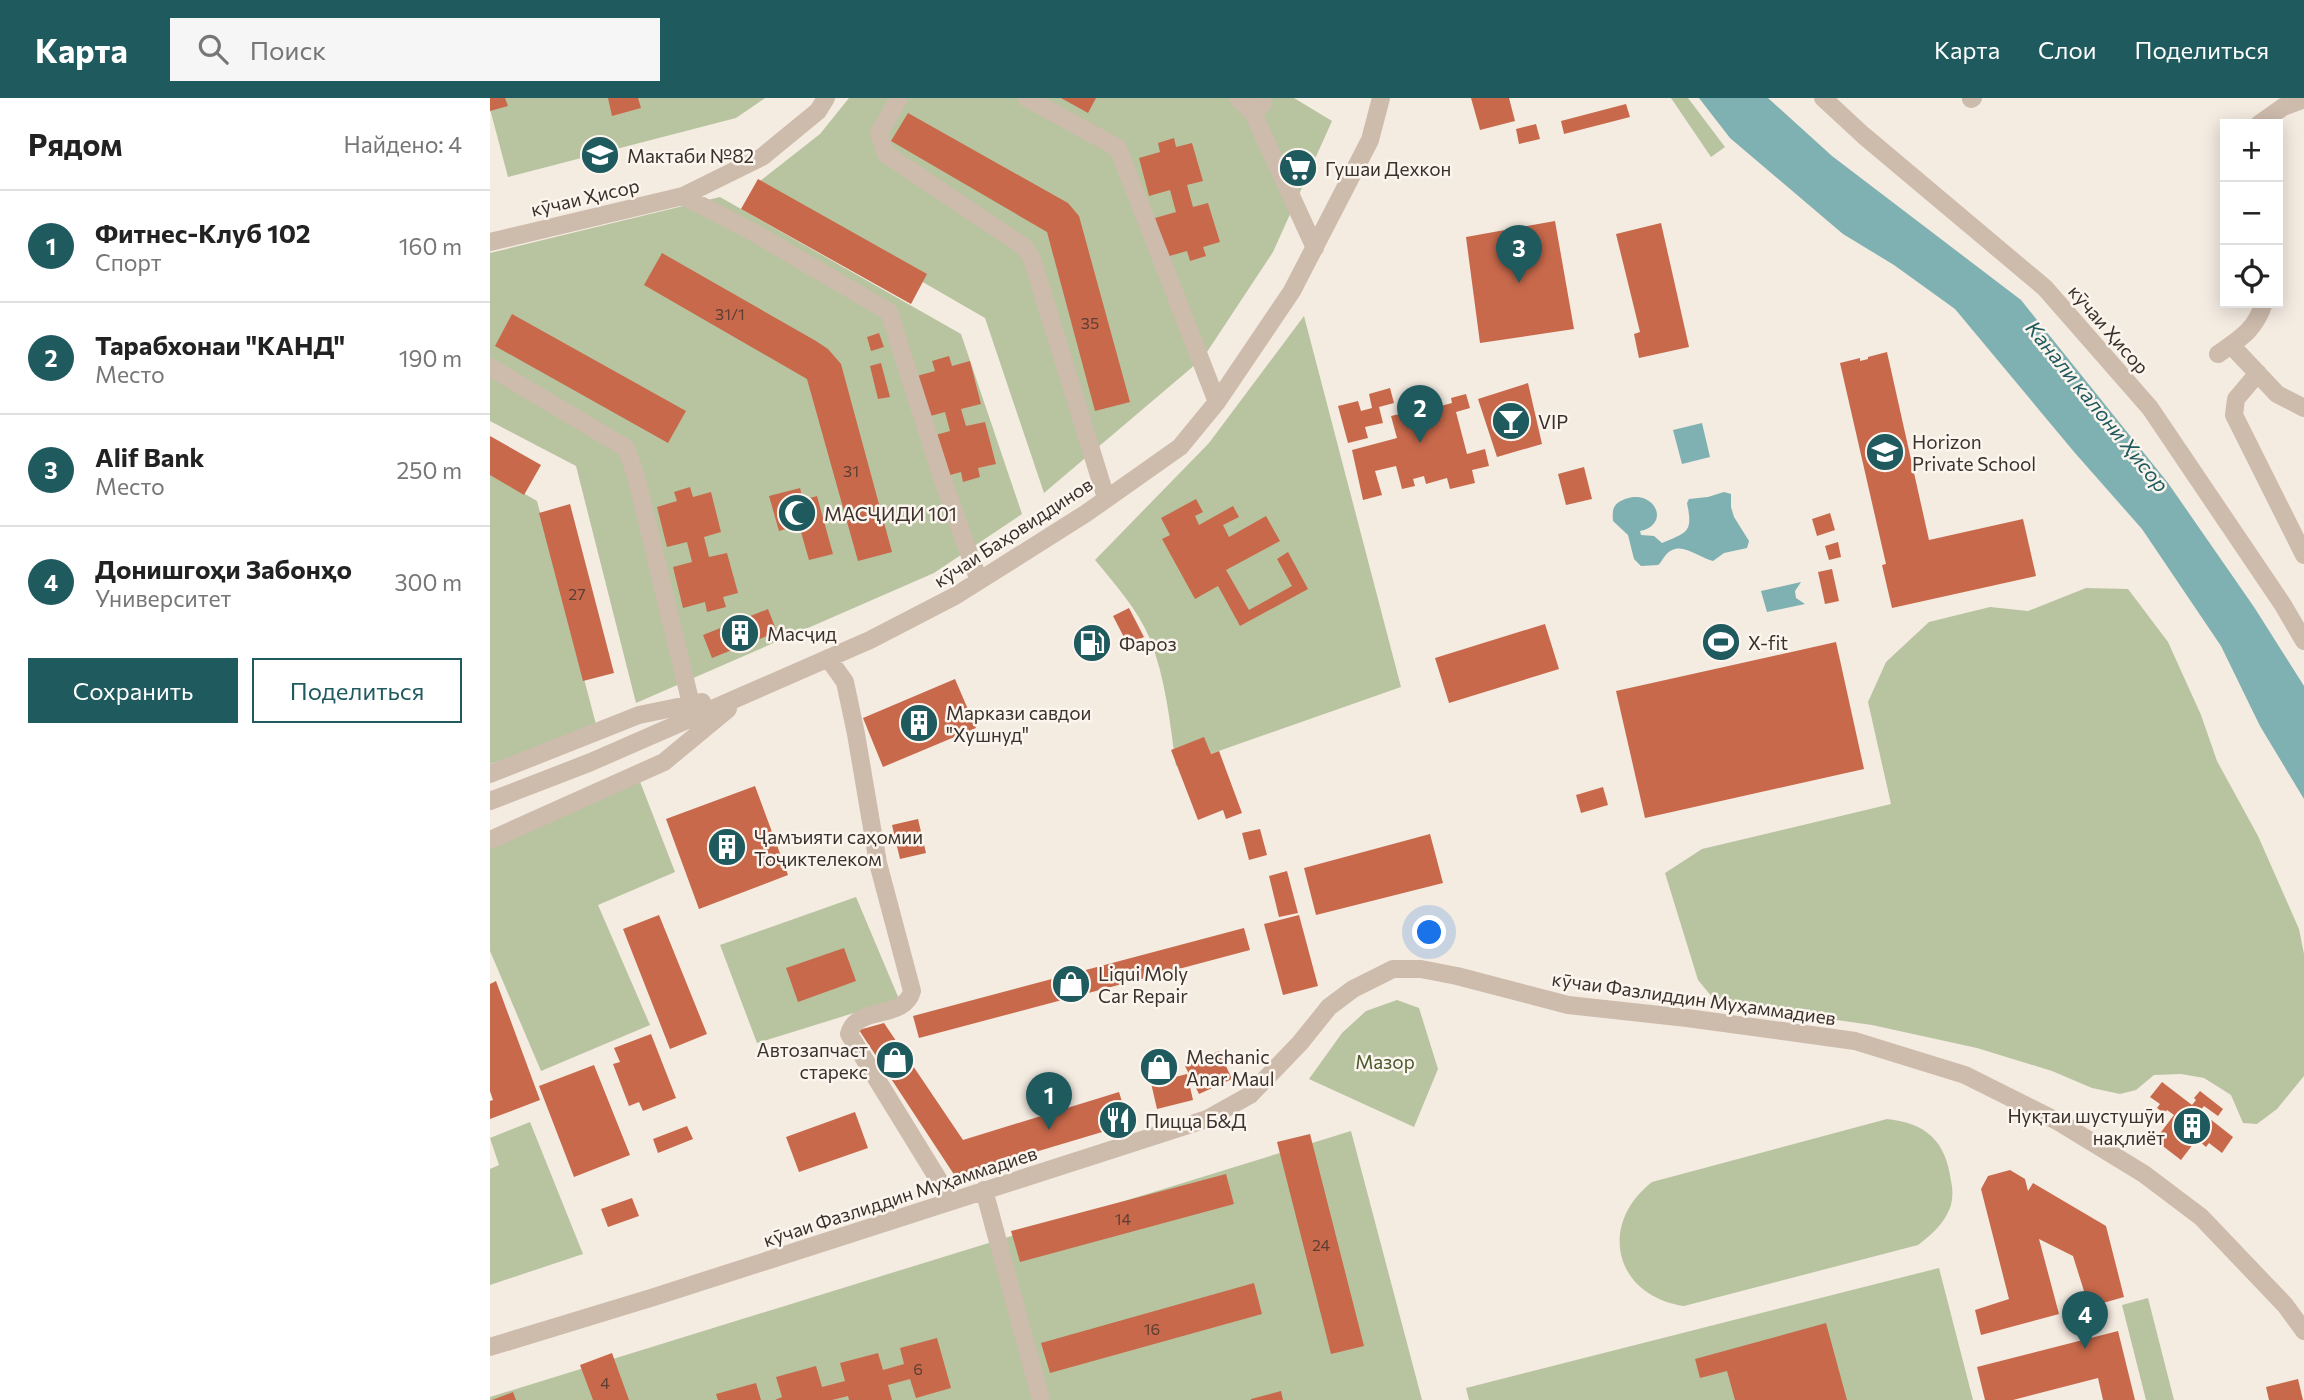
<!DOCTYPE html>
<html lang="ru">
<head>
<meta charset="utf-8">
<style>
	:root { --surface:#fff; --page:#f6f6f6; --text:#222; --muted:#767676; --line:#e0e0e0; --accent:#1f5a5e }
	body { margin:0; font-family:Commissioner,sans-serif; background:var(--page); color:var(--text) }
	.controls { position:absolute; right:21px; top:21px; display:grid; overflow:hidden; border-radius:0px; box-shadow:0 4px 18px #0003 }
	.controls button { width:63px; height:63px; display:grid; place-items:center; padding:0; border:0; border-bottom:2px solid var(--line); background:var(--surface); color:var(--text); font:35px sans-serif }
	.you { position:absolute; left:940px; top:835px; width:24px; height:24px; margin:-18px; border:5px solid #fff; border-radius:50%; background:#1a73e8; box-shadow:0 0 0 10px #1a73e833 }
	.badge { display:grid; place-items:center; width:46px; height:46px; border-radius:50%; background:var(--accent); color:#fff; font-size:23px; font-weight:700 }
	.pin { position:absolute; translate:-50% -58px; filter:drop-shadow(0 2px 4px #0008) }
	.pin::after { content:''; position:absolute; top:37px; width:24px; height:21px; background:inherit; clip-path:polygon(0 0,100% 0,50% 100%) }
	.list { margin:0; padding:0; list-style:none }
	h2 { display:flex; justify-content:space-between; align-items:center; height:91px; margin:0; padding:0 28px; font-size:30px }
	h2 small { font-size:23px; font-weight:400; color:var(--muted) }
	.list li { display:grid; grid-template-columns:46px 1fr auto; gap:21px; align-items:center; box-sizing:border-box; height:112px; padding:0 28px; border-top:2px solid var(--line) }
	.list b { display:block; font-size:26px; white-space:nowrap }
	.list p { margin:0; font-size:23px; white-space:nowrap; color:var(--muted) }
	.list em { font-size:23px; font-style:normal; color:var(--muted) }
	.actions { display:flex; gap:14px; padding:21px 28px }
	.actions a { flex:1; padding:16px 0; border:2px solid var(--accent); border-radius:0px; text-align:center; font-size:24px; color:var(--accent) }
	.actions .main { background:var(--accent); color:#fff }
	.icon { flex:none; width:38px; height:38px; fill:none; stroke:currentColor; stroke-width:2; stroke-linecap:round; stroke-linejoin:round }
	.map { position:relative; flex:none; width:1814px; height:1302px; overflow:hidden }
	header { display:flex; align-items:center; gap:42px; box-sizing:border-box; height:98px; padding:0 35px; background:var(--accent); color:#fff }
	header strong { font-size:33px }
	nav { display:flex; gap:38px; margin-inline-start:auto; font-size:24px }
	.search { width:490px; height:63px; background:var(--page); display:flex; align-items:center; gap:18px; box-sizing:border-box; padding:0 24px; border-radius:0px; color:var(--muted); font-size:26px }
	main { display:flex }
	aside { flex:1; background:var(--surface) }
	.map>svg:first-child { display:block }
	.green { fill:#b8c4a0 }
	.water { fill:#7fb0b2 }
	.building { fill:#c8694b }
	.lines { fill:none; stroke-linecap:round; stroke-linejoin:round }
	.minor { stroke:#cdbbac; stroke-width:18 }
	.labels { text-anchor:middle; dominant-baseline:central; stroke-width:5; stroke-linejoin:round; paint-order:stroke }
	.number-label { font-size:16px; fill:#5e3e33 }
	.poi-label { font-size:19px; fill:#3b302b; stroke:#fbf5ee; text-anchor:start }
	.street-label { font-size:19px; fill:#3b302b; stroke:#fbf5ee }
	.park-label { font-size:19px; fill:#4a5a2e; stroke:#fbf5ee }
	.water-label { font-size:21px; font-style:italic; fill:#1f5a5e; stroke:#fbf5ee }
</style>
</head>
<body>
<header>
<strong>Карта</strong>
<div class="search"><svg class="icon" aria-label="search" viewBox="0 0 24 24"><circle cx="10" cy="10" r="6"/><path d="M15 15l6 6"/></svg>Поиск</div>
<nav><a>Карта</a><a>Слои</a><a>Поделиться</a></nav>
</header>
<main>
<aside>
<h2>Рядом<small>Найдено: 4</small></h2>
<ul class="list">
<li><span class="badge">1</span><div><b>Фитнес-Клуб 102</b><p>Спорт</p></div><em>160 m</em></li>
<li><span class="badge">2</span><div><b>Тарабхонаи &quot;КАНД&quot;</b><p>Место</p></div><em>190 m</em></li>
<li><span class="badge">3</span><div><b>Alif Bank</b><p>Место</p></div><em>250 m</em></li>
<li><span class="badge">4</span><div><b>Донишгоҳи Забонҳо</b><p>Университет</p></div><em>300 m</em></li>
</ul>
<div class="actions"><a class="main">Сохранить</a><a>Поделиться</a></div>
</aside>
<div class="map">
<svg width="1814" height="1302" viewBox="0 0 1814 1302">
	<rect width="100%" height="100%" fill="#f4ebe1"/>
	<!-- green -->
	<path class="green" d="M0,0H275L246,20L18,79L0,11Z
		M359,0H804L842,23L783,154L713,260L554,395L495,220L265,87L330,36Z
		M1181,0H1198L1235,49L1221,59Z
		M230,99L471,236L532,416L444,475L146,605L86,368L0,323V155Z
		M814,218L911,589L686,668C680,625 676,582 660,541C648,512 625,486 605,462L719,345Z
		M0,376L47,403L107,630L0,666Z
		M1596,490L1638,491L1678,544L1711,617L1727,663L1768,738L1809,831L1814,856V978L1787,1011L1767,1026L1753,1025L1741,997L1714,980L1691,976L1664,977L1646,992L1630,996L1602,990L1562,973L1487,950L1382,927L1227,905L1208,882L1175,775L1212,751L1401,706L1378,604L1396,564L1439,524L1500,509L1538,513Z
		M149,681L185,774L108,807L160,927L51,973L0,853V749Z
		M366,799L409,901L267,945L230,847Z
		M907,902L929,910L948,971L924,1029L819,981L852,935L876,913Z
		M1397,1021C1436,1025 1456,1043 1461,1083C1463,1091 1463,1102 1460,1110C1453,1127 1442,1136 1428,1147L1194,1208C1125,1198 1107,1127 1162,1084Z
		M40,1024L93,1156L0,1187V1071L9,1067L0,1040Z
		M861,1033L932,1302H0V1299Z
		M1449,1170L1483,1302H979L976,1290Z
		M1658,1200L1684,1302H1656L1632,1207Z"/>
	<!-- water -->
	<path class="water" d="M1209,0H1278L1342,58L1531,202L1678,385L1764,509L1814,588V701L1770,628L1731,548L1652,431L1585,355L1465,211L1404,167L1353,136L1240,40Z
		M1212,325L1220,359L1192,366L1183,332Z
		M1234,394L1241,396V409L1244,419L1259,443L1257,450L1234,455L1223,463C1208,460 1189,440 1175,458C1172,461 1171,465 1168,467L1151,468L1144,461L1138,437L1123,423C1122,411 1123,406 1135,401C1164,390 1182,426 1150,433L1151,437L1164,438L1172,445C1198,434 1203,434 1197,405L1199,401L1218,399Z
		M1311,484L1305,493L1306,500L1315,506L1277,514L1271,493Z"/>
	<!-- building -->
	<path class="building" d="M0,0H15L18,8L0,13Z
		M118,0H148L151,10L122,18Z
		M571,0H606L598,15Z
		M981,0H1019L1025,23L990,32Z
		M1136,6L1140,19L1074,36L1071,23Z
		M418,15L578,105L589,118L640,304L605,313L557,134L401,43Z
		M1046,26L1050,41L1029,46L1026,31Z
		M684,40L686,49L702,45L713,83L697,87L703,109L718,105L730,144L713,149L716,158L700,163L697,153L676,159L665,120L686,114L680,92L659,98L649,60L670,54L668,45Z
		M268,81L437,176L421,206L251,111Z
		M1065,123L1084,231L990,245L976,139Z
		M1171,125L1199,249L1149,260L1144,236L1150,234L1126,136Z
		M172,155L326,243L338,251L351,266L402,454L368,463L317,281L154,187Z
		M22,216L196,313L178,345L5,248Z
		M389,235L394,249L381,253L377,239Z
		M1397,254L1439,442L1533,421L1546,478L1402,510L1392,467L1396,466L1350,265L1370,260V263L1378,261V259Z
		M459,258L462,268L480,263L491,306L471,311L476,328L495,324L506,366L488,370L490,379L473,384L471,374L453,379L442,338L460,333L455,314L437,319L427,278L445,273L442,263Z
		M391,265L400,299L388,301L380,268Z
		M1038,285L1052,346L1007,359L988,301Z
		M900,290L904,305L889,309L893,325L875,329L878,340L858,345L848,308L868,303L871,313L882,310L879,296Z
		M976,296L980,310L966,314L977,356L995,351L999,368L982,372L985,385L960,391L957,380L936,386L934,378L923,381L925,388L912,391L906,368L885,373L892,397L873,402L862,352L907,340L901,318L926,312L929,321L945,317L943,310L962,305L961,300Z
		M0,338L51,367L34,397L0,377Z
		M1094,369L1102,401L1076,407L1068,376Z
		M200,389L203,399L221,394L231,434L214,439L219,459L237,455L248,495L233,499L236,509L217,514L215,504L193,510L183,469L202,464L197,444L177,449L167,409L187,403L184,394Z
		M310,390L313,402L327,398L343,456L319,462L309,427L289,433L279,398Z
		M706,401L713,414L705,418L709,427L743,408L749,419L733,427L739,439L776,418L790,443L736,472L759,512L802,488L787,461L798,454L818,491L750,528L728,488L705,501L672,441L680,437L671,420Z
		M80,406L124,575L93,583L49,415Z
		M1340,415L1345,432L1327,438L1322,421Z
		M1348,444L1351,459L1339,462L1335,448Z
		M1342,471L1349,503L1335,506L1328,474Z
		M639,510L654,539L638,547L623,518Z
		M278,511L287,534L222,560L213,537Z
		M1055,526L1069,571L959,605L945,560Z
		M1346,544L1374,671L1155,720L1126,593Z
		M465,581L486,630L393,669L373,620Z
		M714,639L721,656L729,653L752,715L736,721L733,712L708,722L681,652Z
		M265,688L298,777L209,811L176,721Z
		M1113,689L1118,707L1091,715L1086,697Z
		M428,721L436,755L410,761L402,727Z
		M770,731L777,757L759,762L752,735Z
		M940,736L953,785L826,817L814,770Z
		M797,773L808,815L789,819L779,778Z
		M169,817L217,936L180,951L133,831Z
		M809,817L828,888L793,897L774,826Z
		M754,830L760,852L429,940L423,918Z
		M354,850L366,883L308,904L296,870Z
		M6,883L50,1002L0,1021V1003L3,1002L0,993V886Z
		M394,925L473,1042L629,994L639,1026L465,1078L369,932Z
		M161,936L186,1000L153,1013L149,1004L139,1008L123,966L130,964L124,950Z
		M729,953L742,981L709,996L695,968Z
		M104,967L140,1057L84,1079L49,988Z
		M697,976L703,1002L667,1011L661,985Z
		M1672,984L1702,1007L1706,1002L1704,1000L1710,993L1733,1011L1728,1018L1714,1008L1710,1013L1743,1039L1732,1055L1719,1045L1716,1049L1710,1044L1713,1040L1710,1037L1691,1062L1665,1042L1684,1017L1677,1012L1674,1015L1667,1010L1670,1006L1660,999Z
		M365,1014L378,1050L309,1074L296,1039Z
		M197,1028L203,1041L168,1055L163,1041Z
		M820,1036L874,1248L841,1256L787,1044Z
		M1520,1072L1535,1081L1538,1093L1543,1085L1616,1128L1634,1199L1599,1209L1583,1158L1549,1141L1569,1216L1491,1237L1485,1212L1519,1201L1491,1091L1498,1078Z
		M736,1076L744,1106L530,1164L521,1133Z
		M142,1100L149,1118L118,1129L111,1111Z
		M764,1185L772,1216L560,1275L551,1245Z
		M1336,1225L1357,1302H1245L1237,1273L1210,1280L1205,1261Z
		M1628,1233L1645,1302H1613L1608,1280L1523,1302H1495L1487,1269Z
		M447,1240L461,1290L426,1300L420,1281L398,1287L402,1302H359L358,1298L342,1302H285L292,1299L286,1279L326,1268L332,1289L355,1283L350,1265L388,1255L393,1272L414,1266L410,1250Z
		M122,1255L139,1302H103L90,1267Z
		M1808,1281L1813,1302H1779L1776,1289Z
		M266,1285L271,1302H228L226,1296Z
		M791,1293L793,1302H761V1301Z
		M23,1294L26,1302H2Z"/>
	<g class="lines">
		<!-- minor -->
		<path class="minor" d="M409,0L389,35L396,56L534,149L542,161L616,400
			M537,0L628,50L727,304
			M748,0L763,15
			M773,0V5L763,15L825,150
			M1333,0L1373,37L1555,190L1660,310L1793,507L1814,543
			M1481,1L1483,0
			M1769,26L1793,9L1814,1
			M193,98L263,134L399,214L452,380L489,483
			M0,144L193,98L272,59L328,13L336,0
			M1741,247L1787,296L1814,310
			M1728,256C1751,240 1765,232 1774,205
			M0,269L136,350L146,378L201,606
			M1768,275L1746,301L1744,317L1814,457
			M338,560L355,584L366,636L388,765L422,893C414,923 367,906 359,936L461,1102
			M0,676L149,617L212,604
			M0,703L101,664L380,542L465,498L595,416L690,349L727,304L802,193L880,42L891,0
			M0,742L174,664L238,611
			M494,1092L551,1302
			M0,1249L164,1199L717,1021L760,997L810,945L839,909L863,891L903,871H931L967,878L1078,907L1197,920L1365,943L1475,977L1569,1024L1654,1076L1711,1119L1795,1207L1814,1233"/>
	</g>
	<!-- icons -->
	<defs>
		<g id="school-disc" transform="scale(2.0125)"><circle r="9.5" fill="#1f5a5e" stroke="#fbf5ee"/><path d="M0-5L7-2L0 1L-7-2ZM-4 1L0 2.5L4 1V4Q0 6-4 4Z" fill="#fff"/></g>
		<g id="supermarket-disc" transform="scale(2.0125)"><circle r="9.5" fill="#1f5a5e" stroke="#fbf5ee"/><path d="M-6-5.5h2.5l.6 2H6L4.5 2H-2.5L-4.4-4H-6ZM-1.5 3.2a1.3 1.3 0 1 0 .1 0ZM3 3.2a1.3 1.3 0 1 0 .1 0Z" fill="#fff"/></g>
		<g id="bar-disc" transform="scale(2.0125)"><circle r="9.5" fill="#1f5a5e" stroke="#fbf5ee"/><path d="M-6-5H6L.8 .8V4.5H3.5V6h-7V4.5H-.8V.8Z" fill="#fff"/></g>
		<g id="mosque-disc" transform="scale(2.0125)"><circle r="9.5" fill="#1f5a5e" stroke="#fbf5ee"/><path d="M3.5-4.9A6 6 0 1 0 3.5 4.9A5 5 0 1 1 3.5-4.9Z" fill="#fff"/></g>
		<g id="building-disc" transform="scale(2.0125)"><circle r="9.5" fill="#1f5a5e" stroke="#fbf5ee"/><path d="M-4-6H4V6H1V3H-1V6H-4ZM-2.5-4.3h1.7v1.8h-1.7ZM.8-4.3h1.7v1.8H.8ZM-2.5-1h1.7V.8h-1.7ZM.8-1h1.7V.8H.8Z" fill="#fff"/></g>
		<g id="stadium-disc" transform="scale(2.0125)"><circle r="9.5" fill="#1f5a5e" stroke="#fbf5ee"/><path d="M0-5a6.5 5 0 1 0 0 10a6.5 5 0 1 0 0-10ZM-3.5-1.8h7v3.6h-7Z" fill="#fff"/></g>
		<g id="fuel-disc" transform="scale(2.0125)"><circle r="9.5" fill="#1f5a5e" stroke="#fbf5ee"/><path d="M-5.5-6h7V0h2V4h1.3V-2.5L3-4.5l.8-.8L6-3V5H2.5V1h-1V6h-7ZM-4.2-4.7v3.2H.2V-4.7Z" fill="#fff"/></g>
		<g id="shop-disc" transform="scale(2.0125)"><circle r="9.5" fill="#1f5a5e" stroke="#fbf5ee"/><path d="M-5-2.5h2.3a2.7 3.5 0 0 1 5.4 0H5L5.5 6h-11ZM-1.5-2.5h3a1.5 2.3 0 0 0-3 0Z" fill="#fff"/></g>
		<g id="restaurant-disc" transform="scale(2.0125)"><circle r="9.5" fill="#1f5a5e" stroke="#fbf5ee"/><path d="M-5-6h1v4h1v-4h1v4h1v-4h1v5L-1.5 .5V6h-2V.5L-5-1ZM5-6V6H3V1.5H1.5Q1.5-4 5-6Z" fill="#fff"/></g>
	</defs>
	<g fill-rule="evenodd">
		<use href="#school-disc" x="110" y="57"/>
		<use href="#supermarket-disc" x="808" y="70"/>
		<use href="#bar-disc" x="1021" y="323"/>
		<use href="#school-disc" x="1395" y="354"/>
		<use href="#mosque-disc" x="307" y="415"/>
		<use href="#building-disc" x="250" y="535"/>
		<use href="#stadium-disc" x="1231" y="544"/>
		<use href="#fuel-disc" x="602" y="545"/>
		<use href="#building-disc" x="429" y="625"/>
		<use href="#building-disc" x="237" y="749"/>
		<use href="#shop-disc" x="581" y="886"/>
		<use href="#shop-disc" x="405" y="962"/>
		<use href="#shop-disc" x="669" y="969"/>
		<use href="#restaurant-disc" x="628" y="1022"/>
		<use href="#building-disc" x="1702" y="1028"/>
	</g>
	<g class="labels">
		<!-- number labels -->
		<g class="number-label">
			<text x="240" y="215">31/1</text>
			<text x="600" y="224">35</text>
			<text x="361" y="372">31</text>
			<text x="87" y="495">27</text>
			<text x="633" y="1120">14</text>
			<text x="831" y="1146">24</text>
			<text x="662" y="1230">16</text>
			<text x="428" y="1270">6</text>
			<text x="115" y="1284">4</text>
		</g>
		<!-- poi labels -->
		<g class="poi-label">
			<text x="137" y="57">Мактаби №82</text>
			<text x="835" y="70">Гушаи Дехкон</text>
			<text x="1048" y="323">VIP</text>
			<text x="1422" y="343">Horizon<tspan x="1422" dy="22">Private School</tspan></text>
			<text x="334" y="415">МАСҶИДИ 101</text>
			<text x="277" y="535">Масҷид</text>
			<text x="1258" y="544">X-fit</text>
			<text x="629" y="545">Фароз</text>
			<text x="456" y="614">Маркази савдои<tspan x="456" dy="22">"Хушнуд"</tspan></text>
			<text x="264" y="738">Ҷамъияти саҳомии<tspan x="264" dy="22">Тоҷиктелеком</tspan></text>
			<text x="608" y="875">Liqui Moly<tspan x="608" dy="22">Car Repair</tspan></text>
			<text x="378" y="951" text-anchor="end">Автозапчаст<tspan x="378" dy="22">старекс</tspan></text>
			<text x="696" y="958">Mechanic<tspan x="696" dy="22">Anar Maul</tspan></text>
			<text x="1675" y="1017" text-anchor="end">Нуқтаи шустушӯи<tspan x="1675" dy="22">нақлиёт</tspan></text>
			<text x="655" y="1022">Пицца Б&amp;Д</text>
		</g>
		<!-- street labels -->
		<g class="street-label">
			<text transform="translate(95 99) rotate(-13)">кӯчаи Ҳисор</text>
			<text transform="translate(1619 231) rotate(49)">кӯчаи Ҳисор</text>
			<text transform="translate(523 434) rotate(-33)">кӯчаи Баҳовиддинов</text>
			<text transform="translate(1204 900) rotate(8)">кӯчаи Фазлиддин Муҳаммадиев</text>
			<text transform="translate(410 1098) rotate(-18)">кӯчаи Фазлиддин Муҳаммадиев</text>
		</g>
		<!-- park labels -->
		<g class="park-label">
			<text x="895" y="963">Мазор</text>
		</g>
		<!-- water labels -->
		<g class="water-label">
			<text transform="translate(1608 308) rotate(51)">Канали калони Ҳисор</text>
		</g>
	</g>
</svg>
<div class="controls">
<button>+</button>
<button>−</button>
<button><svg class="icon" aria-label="locate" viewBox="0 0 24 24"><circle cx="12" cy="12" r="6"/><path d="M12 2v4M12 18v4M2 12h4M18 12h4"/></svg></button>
</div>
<div class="you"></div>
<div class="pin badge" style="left:559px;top:1032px">1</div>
<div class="pin badge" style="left:930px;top:345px">2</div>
<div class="pin badge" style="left:1029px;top:185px">3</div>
<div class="pin badge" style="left:1595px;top:1251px">4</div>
</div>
</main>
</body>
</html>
